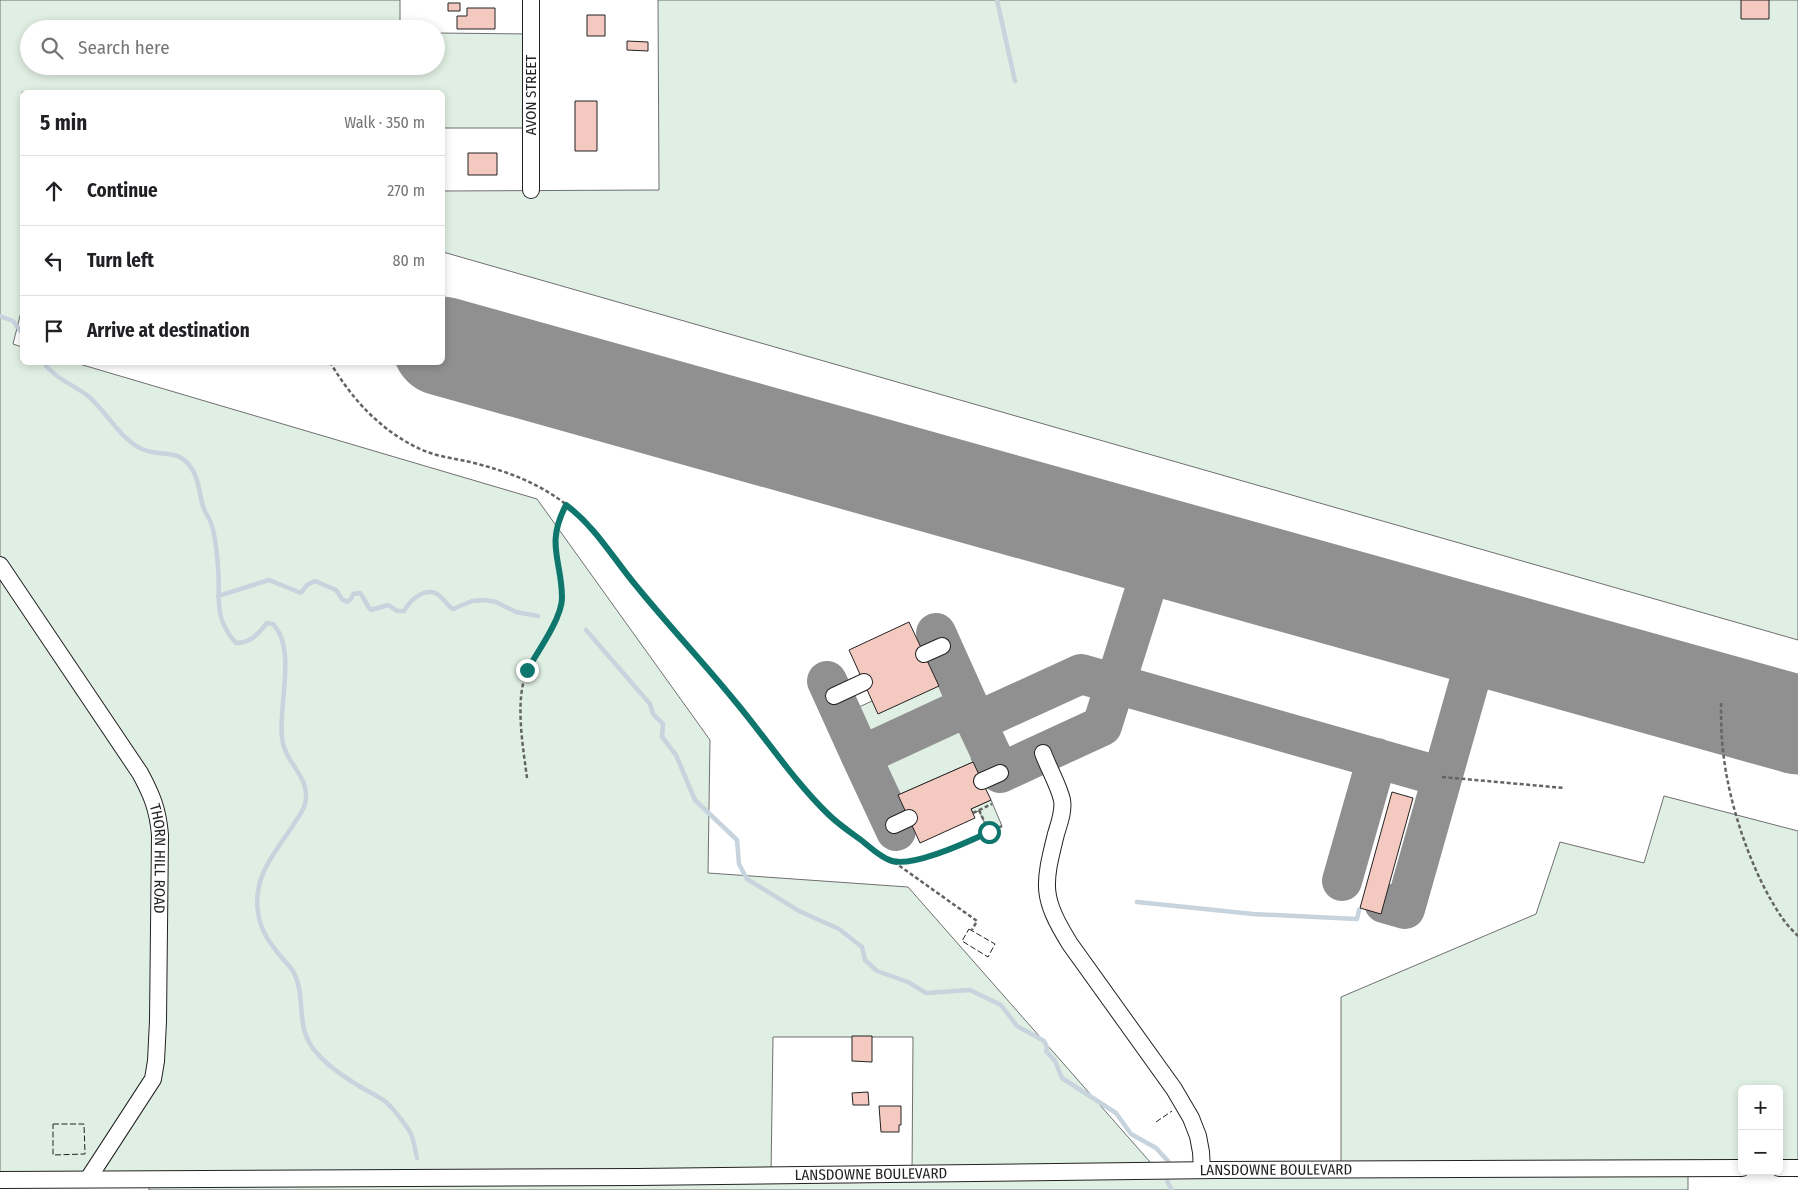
<!DOCTYPE html>
<html lang="en">
<head>
<meta charset="utf-8">
<style>
	:root { --surface:#fff; --page:#f6f6f6; --text:#202124; --muted:#757577; --line:#e0e0e0 }
	body { margin:0; font-family:"Fira Sans Condensed",sans-serif; background:var(--page); color:var(--text) }
	.controls { position:absolute; right:15px; bottom:15px; display:grid; overflow:hidden; border-radius:8px; box-shadow:0 2px 8px #0003 }
	.controls button { width:45px; height:45px; display:grid; place-items:center; padding:0; border:0; border-bottom:1px solid var(--line); background:var(--surface); color:var(--text); font:25px sans-serif }
	.stop { position:absolute; width:15px; height:15px; margin:-11px; border:4px solid #0f766e; border-radius:50%; background:#fff }
	.stop.end { background:#0f766e; border-color:#fff; box-shadow:0 1px 5px #0008 }
	.list { margin:0; padding:0; list-style:none }
	h2 { display:flex; justify-content:space-between; align-items:center; height:65px; margin:0; padding:0 20px; font-size:21px }
	h2 small { font-size:16px; font-weight:400; color:var(--muted) }
	.list li { display:grid; grid-template-columns:32px 1fr auto; gap:15px; align-items:center; box-sizing:border-box; height:70px; padding:0 20px; border-top:1px solid var(--line) }
	.list b { display:block; font-size:19px; white-space:nowrap }
	.list em { font-size:16px; font-style:normal; color:var(--muted) }
	.icon { flex:none; width:28px; height:28px; fill:none; stroke:currentColor; stroke-width:2; stroke-linecap:round; stroke-linejoin:round }
	.map { position:relative; flex:none; width:1798px; height:1190px; overflow:hidden }
	.search { position:absolute; background:var(--surface); box-shadow:0 2px 8px #0003; left:20px; top:20px; width:425px; height:55px; display:flex; align-items:center; gap:12px; box-sizing:border-box; padding:0 18px; border-radius:28px; color:var(--muted); font-size:19px }
	.panel { position:absolute; background:var(--surface); box-shadow:0 2px 8px #0003; left:20px; top:90px; width:425px; height:275px; border-radius:8px }
	.map>svg:first-child { display:block }
	.green { fill:#e0efe3; stroke:#6f6f6f; fill-rule:evenodd }
	.lines { fill:none; stroke-linecap:round; stroke-linejoin:round }
	.stream { stroke:#c7d3dd; stroke-width:4.5 }
	.taxiway { stroke:#909090; stroke-width:40 }
	.runway { stroke:#909090; stroke-width:99 }
	.building { fill:#f3c9c0; stroke:#222 }
	.minor-casing { stroke:#222; stroke-width:18 }
	.path { stroke:#646464; stroke-width:2.5; stroke-dasharray:4 2.5; stroke-linecap:butt }
	.minor { stroke:#fff; stroke-width:16 }
	.fence { stroke:#222; stroke-width:1; stroke-dasharray:6 2.5; stroke-linecap:butt }
	.route { stroke:#0f766e; stroke-width:6 }
	.labels { text-anchor:middle; dominant-baseline:central; stroke-width:4; stroke-linejoin:round; paint-order:stroke }
	.street-label { font-size:15px; fill:#222; stroke:#fff }
</style>
</head>
<body>
<div class="map">
<svg width="1798" height="1190" viewBox="0 0 1798 1190">
	<rect width="100%" height="100%" fill="#fff"/>
	<!-- green -->
	<path class="green" d="M0,0H400V29H29V66H436V33L531,34V128H443L442,92H22V308L13,344L22,347V362L76,363L537,499L710,740L708,873L908,887L1158,1171L1341,1170V997L1536,914L1560,842L1644,863L1664,796L1798,831V1168H1779V1089H1742V1168L1688,1169V1190H149V1180H0ZM773,1037H913L912,1174L771,1175Z
		M658,0H1798V640L443,252L442,191L659,190Z
		M939,686L946,702L869,736L857,708L872,701Z
		M962,726L975,756L971,758L973,762L896,796L895,793L888,796L876,770L878,764Z
		M991,800L1002,826L989,832L979,811L973,813L971,809Z"/>
	<g class="lines">
		<!-- stream -->
		<path class="stream" d="M997,0L1015,81
			M0,316L13,321L22,333
			M43,362C55,379 73,384 88,396C105,410 122,441 142,449C162,458 178,447 192,469C200,481 199,496 204,509C206,514 209,518 211,523C216,537 217,553 218,568C221,598 212,616 236,643C251,643 258,634 267,623L273,624C297,649 278,706 282,738C284,763 312,777 305,804C303,812 296,820 292,827C273,855 253,877 258,912C260,930 271,945 282,958C286,963 292,968 294,973C307,998 294,1028 316,1052C328,1067 347,1079 364,1089C371,1093 380,1097 386,1102C393,1108 405,1124 410,1132C414,1139 415,1150 417,1158
			M218,596L269,580L301,593L307,585L315,581L336,590L342,599L347,602L351,599L353,594L360,593C365,599 366,605 371,610L388,605L397,611H404C411,599 428,583 442,598C446,602 448,606 453,609L472,601L485,600L496,602L516,612L538,616
			M586,630L650,704L653,714L663,724L662,737L676,755L695,800L737,840L739,864L747,879L799,911L839,929L862,947L865,960L877,971L908,982L926,993L970,990L1001,1005L1017,1026L1044,1041L1047,1047L1046,1051L1055,1061L1062,1078L1116,1113L1131,1134L1156,1148L1168,1161
			M1137,902L1253,914L1357,919L1359,910
			M1167,1181L1172,1190"/>
		<!-- taxiway -->
		<path class="taxiway" d="M936,633L976,722L1081,674L1442,777
			M827,681L861,756L969,706
			M976,722L1000,773L1102,726L1159,546
			M861,756L896,831
			M1342,881L1377,758
			M1384,903L1405,909L1482,637"/>
		<!-- runway -->
		<path class="runway" d="M442,346L1798,725"/>
	</g>
	<!-- building -->
	<path class="building" d="M1741,0H1769V19H1741Z
		M448,3H460V11H448Z
		M467,8H495V29H457V16H467Z
		M587,15H605V36H587Z
		M627,41L648,42V51L627,50Z
		M575,101H597V151H575Z
		M468,153H497V175H468Z
		M909,622L939,686L878,714L849,650Z
		M973,762L991,800L971,809L975,818L920,843L898,795Z
		M1392,792L1413,798L1381,914L1360,908Z
		M852,1036H872V1062L852,1061Z
		M868,1092L869,1105H853L852,1093Z
		M879,1106H901V1125H899V1132H881Z"/>
	<g class="lines">
		<!-- minor casing -->
		<g class="minor-casing">
			<g id="minor">
				<path d="M531,0V190"/>
				<path id="s1" d="M0,565L140,773C152,795 158,810 160,835L158,1021L156,1061L153,1079L88,1179"/>
				<path d="M924,654L942,646"/>
				<path d="M834,696L864,682"/>
				<path d="M1043,753C1048,767 1059,786 1062,800C1064,811 1059,824 1056,834C1043,886 1041,897 1070,944L1174,1089L1191,1118L1198,1136L1201,1152L1202,1170"/>
				<path d="M982,781L1000,773"/>
				<path d="M894,825L909,818"/>
				<path d="M1779,1168H1798"/>
				<path id="s2" d="M0,1180L637,1177L1216,1170L1742,1168"/>
			</g>
		</g>
		<!-- path -->
		<path class="path" d="M330,362C351,398 380,430 418,448C433,456 453,458 470,462C511,472 544,485 577,513C601,534 617,561 636,586C667,625 703,662 735,701C766,738 793,780 828,814C839,824 852,833 863,842C872,848 882,859 893,861C920,868 978,838 1002,826
			M1721,703C1721,719 1721,734 1723,750C1728,803 1752,875 1783,919C1787,925 1793,931 1798,936
			M1442,777L1564,788
			M527,778C523,746 514,698 528,669C538,646 558,626 562,601C563,593 560,583 559,575C555,548 553,530 566,505
			M979,810L989,832
			M973,813L992,804
			M894,862L977,921L972,930"/>
		<!-- minor -->
		<use href="#minor" class="minor"/>
		<!-- fence -->
		<path class="fence" d="M969,929L995,944L988,957L962,941Z
			M1156,1122L1172,1111
			M53,1124H84L85,1154L53,1155Z"/>
	</g>
	<g class="lines">
		<!-- route -->
		<path class="route" d="M527,670C537,653 562,618 562,598C562,560 545,545 566,505C596,527 614,560 638,588C669,626 703,662 734,700C766,738 793,780 828,814C838,824 850,832 861,840C870,847 881,858 892,861C915,867 968,842 989,832"/>
	</g>
	<g class="labels">
		<!-- street labels -->
		<g class="street-label">
			<text transform="translate(531 95) rotate(-90)">AVON STREET</text>
			<text stroke="none"><textPath href="#s1" startOffset="340">THORN HILL ROAD</textPath></text>
			<text stroke="none"><textPath href="#s2" startOffset="1276">LANSDOWNE BOULEVARD</textPath></text>
			<text stroke="none"><textPath href="#s2" startOffset="871">LANSDOWNE BOULEVARD</textPath></text>
		</g>
	</g>
</svg>
<div class="controls">
<button>+</button>
<button>−</button>
</div>
<div class="stop" style="left:989px;top:832px"></div>
<div class="stop end" style="left:527px;top:670px"></div>
<div class="search"><svg class="icon" aria-label="search" viewBox="0 0 24 24"><circle cx="10" cy="10" r="6"/><path d="M15 15l6 6"/></svg>Search here</div>
<section class="panel">
<h2>5 min<small>Walk · 350 m</small></h2>
<ul class="list">
<li><svg class="icon" aria-label="ahead" viewBox="0 0 24 24"><path d="M12 20V5M6 11l6-6 6 6"/></svg><div><b>Continue</b></div><em>270 m</em></li>
<li><svg class="icon" aria-label="left" viewBox="0 0 24 24"><path d="M17 20v-9H6M10 6l-5 5 5 5"/></svg><div><b>Turn left</b></div><em>80 m</em></li>
<li><svg class="icon" aria-label="arrive" viewBox="0 0 24 24"><path d="M6 21V4h12l-3 4 3 4H6"/></svg><div><b>Arrive at destination</b></div></li>
</ul>
</section>
</div>
</body>
</html>
